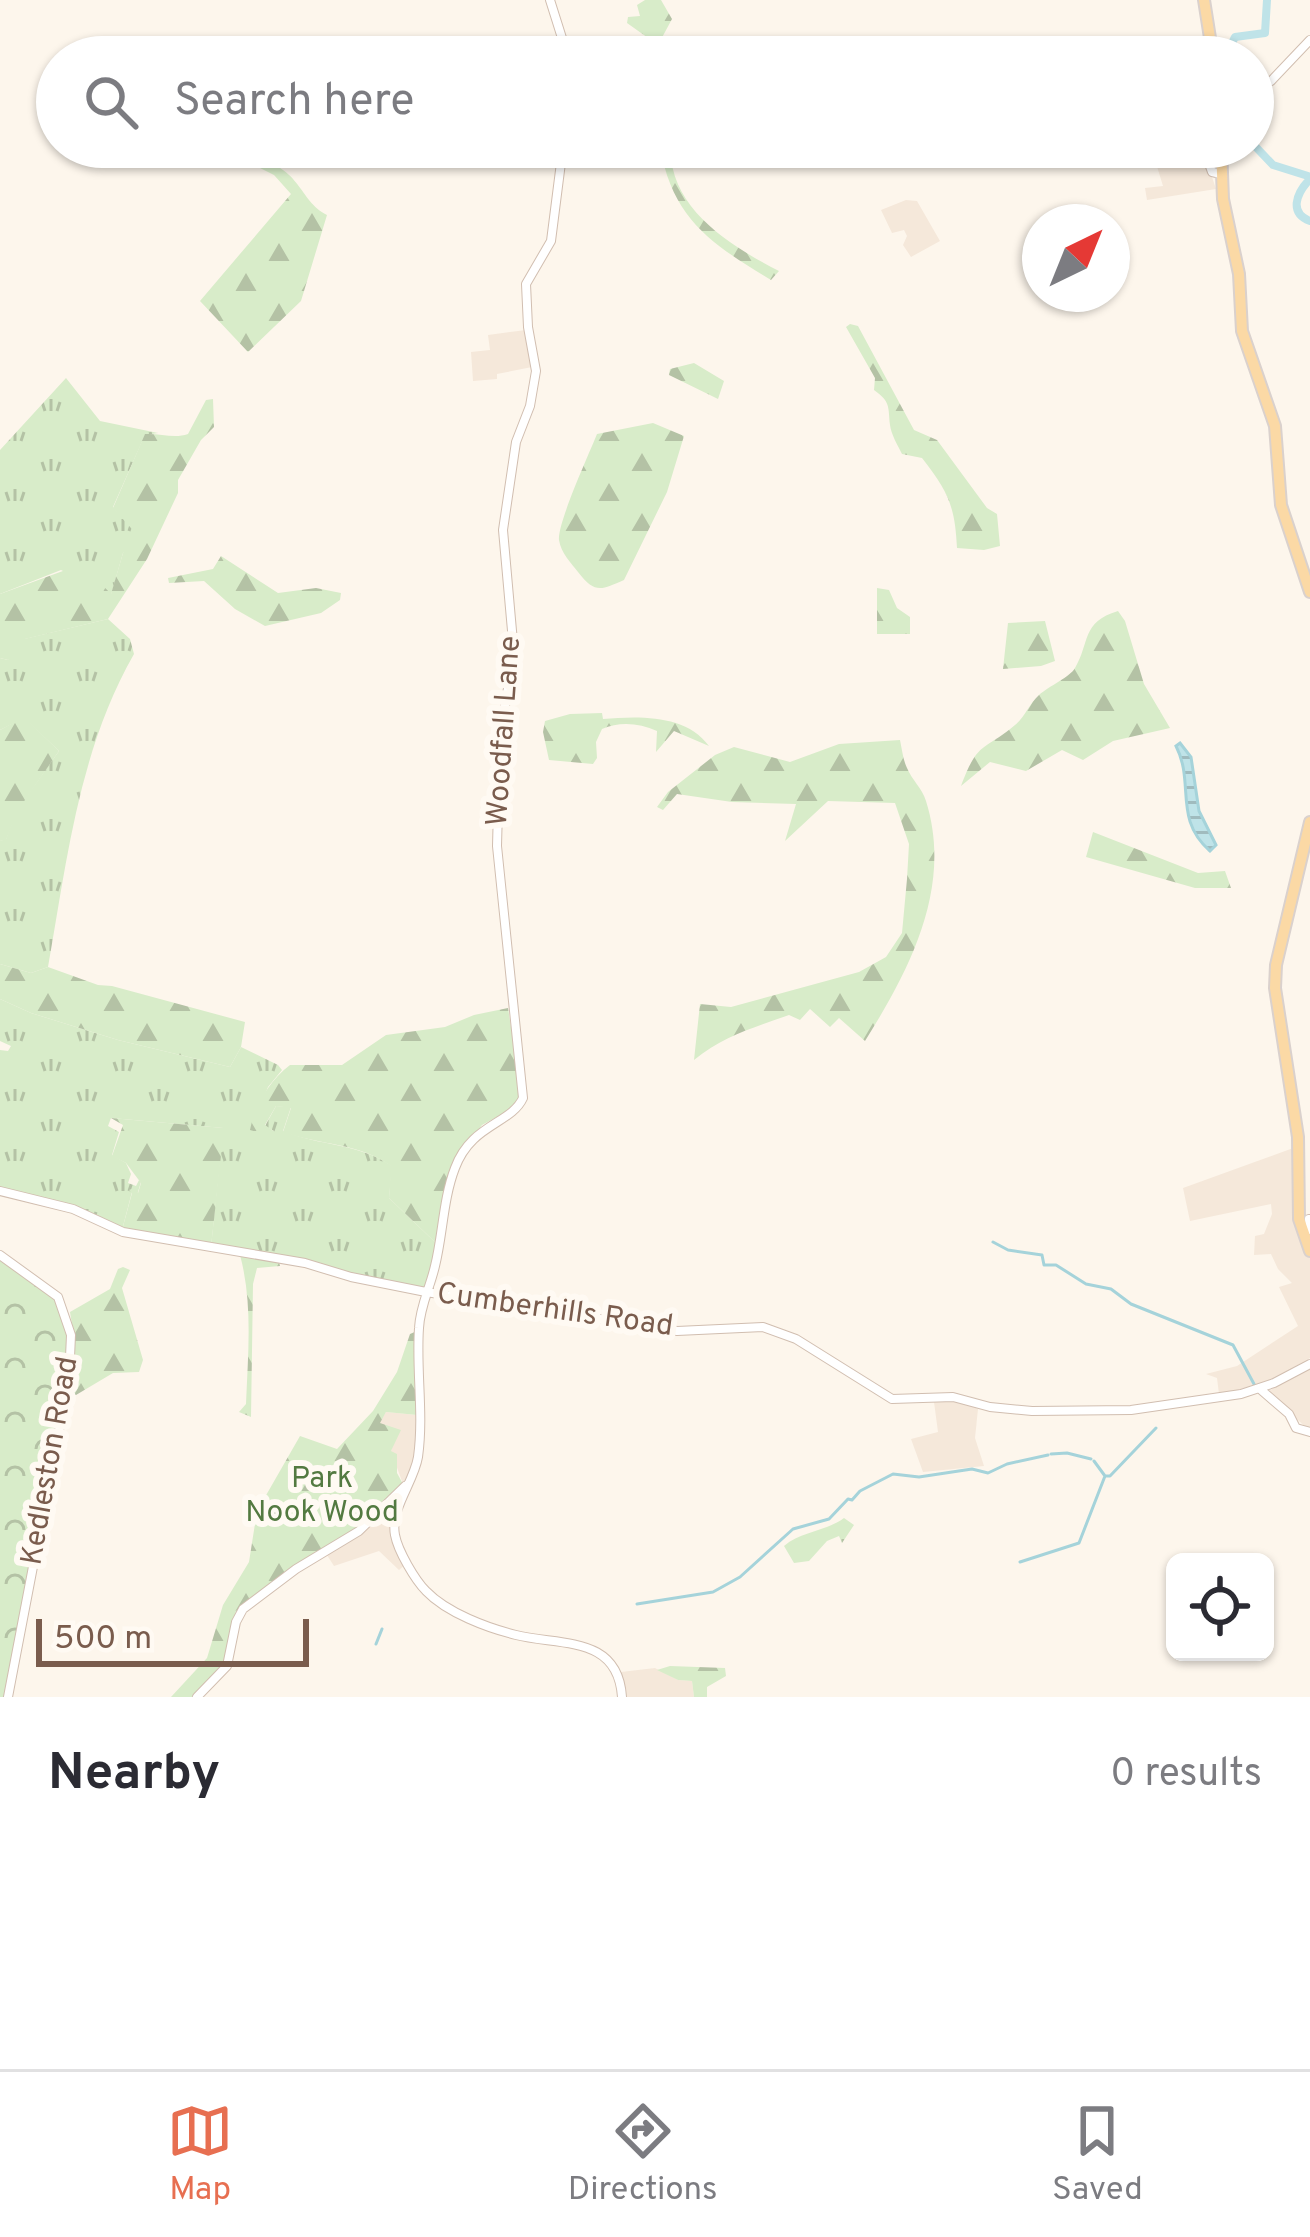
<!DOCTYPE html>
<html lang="en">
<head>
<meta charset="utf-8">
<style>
	:root { --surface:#fff; --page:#f7f7f7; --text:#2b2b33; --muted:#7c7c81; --line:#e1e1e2; --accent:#e76f51 }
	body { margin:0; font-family:Overpass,sans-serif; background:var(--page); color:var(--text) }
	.controls { position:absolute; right:36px; bottom:36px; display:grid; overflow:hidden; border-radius:18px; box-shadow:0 3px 9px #0004 }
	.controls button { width:108px; height:108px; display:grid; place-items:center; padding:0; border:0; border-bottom:3px solid var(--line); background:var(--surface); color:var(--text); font:60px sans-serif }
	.compass { position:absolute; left:1022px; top:204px; width:108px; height:108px; border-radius:50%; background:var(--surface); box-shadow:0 3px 9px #0004; rotate:43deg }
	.scale { position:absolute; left:36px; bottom:30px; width:273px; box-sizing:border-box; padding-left:12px; border:6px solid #7a5c4d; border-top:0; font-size:33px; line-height:42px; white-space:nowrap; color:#7a5c4d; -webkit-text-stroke:9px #fffaf3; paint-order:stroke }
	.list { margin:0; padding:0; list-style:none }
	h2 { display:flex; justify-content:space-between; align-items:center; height:156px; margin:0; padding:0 48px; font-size:51px }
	h2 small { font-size:39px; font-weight:400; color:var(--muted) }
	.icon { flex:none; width:66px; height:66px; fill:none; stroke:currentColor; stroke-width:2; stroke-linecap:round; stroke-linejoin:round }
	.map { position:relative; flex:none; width:1310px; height:1697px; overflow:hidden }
	.search { position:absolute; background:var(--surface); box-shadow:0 3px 9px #0004; left:36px; right:36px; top:36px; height:132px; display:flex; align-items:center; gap:30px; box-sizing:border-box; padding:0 42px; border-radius:66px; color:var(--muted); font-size:45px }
	.sheet { height:372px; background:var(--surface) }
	nav { display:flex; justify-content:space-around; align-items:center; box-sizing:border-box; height:168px; border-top:3px solid var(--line); background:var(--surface); font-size:33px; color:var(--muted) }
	nav a { display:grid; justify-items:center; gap:6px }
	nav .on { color:var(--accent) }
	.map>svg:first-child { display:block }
	.residential { fill:#f5e8da }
	.grass { fill:url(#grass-tufts) }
	.forest { fill:url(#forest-firs) }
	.park { fill:url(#park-crowns) }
	.water { fill:url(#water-rules); stroke:#a5d3da; stroke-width:3 }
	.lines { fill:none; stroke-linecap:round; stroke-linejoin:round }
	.stream { stroke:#a5d3da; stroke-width:3 }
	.river { stroke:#bfe3e8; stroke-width:8 }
	.minor-casing { stroke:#d1beb0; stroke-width:10 }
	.major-casing { stroke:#dad1cd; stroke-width:14 }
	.minor { stroke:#fff; stroke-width:8 }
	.major { stroke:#fbd9a5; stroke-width:10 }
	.labels { text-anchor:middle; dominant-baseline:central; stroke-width:12; stroke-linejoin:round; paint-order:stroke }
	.street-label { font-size:30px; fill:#7a5c4d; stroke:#fffaf3 }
	.park-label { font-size:30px; fill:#537a41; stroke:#fffaf3 }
</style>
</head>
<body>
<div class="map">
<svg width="1310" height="1697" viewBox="0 0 1310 1697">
	<defs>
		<pattern id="grass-tufts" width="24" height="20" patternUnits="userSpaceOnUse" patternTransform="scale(3)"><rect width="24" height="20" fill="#d8ecc9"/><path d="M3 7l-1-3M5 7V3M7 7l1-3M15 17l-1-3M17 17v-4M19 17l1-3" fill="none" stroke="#b4c2a5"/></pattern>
		<pattern id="forest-firs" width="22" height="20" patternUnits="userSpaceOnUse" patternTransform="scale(3)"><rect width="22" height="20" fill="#d8ecc9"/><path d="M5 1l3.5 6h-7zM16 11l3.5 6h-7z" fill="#b4c2a5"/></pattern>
		<pattern id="park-crowns" width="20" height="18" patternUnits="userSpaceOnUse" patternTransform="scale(3)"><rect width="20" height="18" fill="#d8ecc9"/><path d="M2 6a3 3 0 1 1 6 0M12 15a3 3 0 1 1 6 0" fill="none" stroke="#b4c2a5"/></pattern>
		<pattern id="water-rules" width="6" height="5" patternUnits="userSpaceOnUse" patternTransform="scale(3)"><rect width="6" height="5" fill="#bfe3e8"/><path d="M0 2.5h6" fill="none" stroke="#a0bbbe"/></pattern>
	</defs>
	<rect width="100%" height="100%" fill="#fdf6ec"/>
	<!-- residential -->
	<path class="residential" d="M1151,147H1202L1216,189L1147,200L1145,188L1163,186Z
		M906,200L917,201L940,241L911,257L903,245L907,236L904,230L892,233L881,210Z
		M526,330L532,367L497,374V379L473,381L471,352L490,350L488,335Z
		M1296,1147L1300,1238L1310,1258V1358L1266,1383L1219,1394L1217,1378L1206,1374L1237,1366L1298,1326L1279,1287L1292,1283L1278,1269L1271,1254L1254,1255L1255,1236L1264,1234L1272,1214L1271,1204L1190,1221L1183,1188Z
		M1310,1367V1431L1267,1392Z
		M956,1400L978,1409L975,1438L984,1466L923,1472L911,1439L938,1432L934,1402Z
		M386,1412L417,1415L414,1462L403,1484L391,1451L394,1441L390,1428L379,1423Z
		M398,1495H402L393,1529L406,1564L399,1570L379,1551L334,1566L325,1552Z
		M655,1668L678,1680L692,1681L694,1697H625L621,1672Z"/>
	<!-- grass -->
	<path class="grass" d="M66,378L100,421L158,433L145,435L113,507L141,538L123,553L111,595L61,570L0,594V450Z
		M108,619L130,639L134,654C79,750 67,860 48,967L31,973L0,964V841L6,839L17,810L59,751L24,718L0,730V658L8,660L24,639Z
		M0,999L31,1013L118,1040L230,1067L241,1047L278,1065L282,1070L268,1087L251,1130L274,1131L265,1126L276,1106L291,1107L283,1131C319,1146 359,1143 392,1166L389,1198L437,1244L425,1289L211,1247L223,1128L111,1118L108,1126L119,1132L112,1155L126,1163L131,1174L128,1183L136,1186L139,1180L141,1182L137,1195L132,1192L122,1230L0,1190V1050L8,1051L11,1046L0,1041Z
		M844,1518L854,1525L842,1543L839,1536L827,1541L809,1561L794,1563L784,1546C801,1531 825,1532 844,1518Z"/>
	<!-- forest -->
	<path class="forest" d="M645,0H661L672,19L658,45L627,23L628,17L640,16L637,5Z
		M660,147H671C668,208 732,247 779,271L771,280C712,244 673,220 660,147Z
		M253,158C302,167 298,200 327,215L301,301L248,352L200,301L291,194L274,175L254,165Z
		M850,324L858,326L914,430L937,440L987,508L997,514L1000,546L984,550L957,548C955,506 948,491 922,458L902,454C898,446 891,434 890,425C888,407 891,402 874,390L875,378L846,327Z
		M694,363L724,381L718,399L669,375L670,369Z
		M213,399L214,427L201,440L178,480V493L147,559L108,619L25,639L19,654L8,660L0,658V594L82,564L111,594L123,553L132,538L139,537L113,508L145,434C160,433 174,439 188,434L206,400Z
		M653,423L684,436L667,492L624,580C601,590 595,594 578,572C571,563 561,553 559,540C557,524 589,454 597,434Z
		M221,556L278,593L316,588L341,593L340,600L321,613L265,626L235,609L204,581L169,583L168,578L213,569Z
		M877,588L889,590L897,608L910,617V634H877Z
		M1118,611L1125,621L1144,684L1170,728L1113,741L1083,760L1062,750L1026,771L990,762L961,786C978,740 983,752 1015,725C1025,717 1029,704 1039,695C1049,686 1070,677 1075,668C1090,643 1081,622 1118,611Z
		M1045,621L1055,661L1041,666L1003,669L1008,623Z
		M602,713L603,719C638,716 686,714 709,746L674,731L656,752L657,731C639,723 620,721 602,729L596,742L597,758L593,764L549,760L543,732L545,721L570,714Z
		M24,717L59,751L18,810L6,840L0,841V730Z
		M900,740C902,749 903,760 907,768C912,780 922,788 926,801C953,887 910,969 865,1041L839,1018L830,1027L810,1009L800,1020L789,1015C753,1028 724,1036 694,1060L700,1004L731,1007L859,972L886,957L902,933L907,879L909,844L895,803L828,801L785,841L796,804L732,802L677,794L663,810L657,807L668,792L715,755L734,747L790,762L839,744Z
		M1093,832L1198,873L1225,871L1231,888H1195L1086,857Z
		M0,964L31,973L48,967L98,985L112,986L245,1022L241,1047L230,1067L118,1040L31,1013L0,999Z
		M508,1008L521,1092L515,1107L482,1125L456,1159L437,1244L389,1198L391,1166C360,1143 319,1145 283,1132L291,1108L276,1106L265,1125L275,1132L271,1136L250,1130C255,1105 269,1081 290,1065H342L386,1035L445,1027L474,1015Z
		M111,1118L224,1128L211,1247L122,1230L132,1193L129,1190L134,1188L138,1193L141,1183L126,1163L112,1156L123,1125Z
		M240,1255L279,1261L280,1266L257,1268L253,1284L251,1417L239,1412L246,1404C248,1354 253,1303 240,1255Z
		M123,1267L130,1270L122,1288L143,1360L139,1372L113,1373L76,1395L70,1394L75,1343L70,1312L110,1289L118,1269Z
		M417,1331V1415L386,1412L380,1423L401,1430L391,1451L397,1454V1473L403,1484L374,1518L236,1611L225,1667L194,1697H171L207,1658L223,1605L249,1562L257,1511L300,1436L337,1449L373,1411L397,1372L410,1334Z
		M670,1666L725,1668L726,1676L707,1687V1697H694L692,1681L678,1680L657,1670Z"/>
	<!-- park -->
	<path class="park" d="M0,1258C16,1271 40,1280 53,1296C91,1344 48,1453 41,1509L32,1517L36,1535L6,1697H0Z"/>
	<!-- water -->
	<path class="water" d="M1180,743L1191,757L1199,811L1216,845L1210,851C1173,819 1195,783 1176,746Z"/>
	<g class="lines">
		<!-- stream -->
		<path class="stream" d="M993,1242L1008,1250L1042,1255L1044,1265H1056L1086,1284L1111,1289L1131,1304L1233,1345L1254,1384
			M1051,1454L1067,1453L1091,1459
			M1094,1461L1105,1476
			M1020,1562L1079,1543L1105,1476H1110L1156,1428
			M637,1604L713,1592L740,1577L793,1529L829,1519L848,1499L852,1500L860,1491L893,1474L919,1477L972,1469L988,1473L1007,1464L1048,1455
			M376,1644L382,1629"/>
		<!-- river -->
		<path class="river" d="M1238,57L1231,45L1235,37L1265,33L1267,0
			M1253,144L1273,165L1308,176L1309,180C1296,194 1289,213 1310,221"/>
		<!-- minor casing -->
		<g class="minor-casing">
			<path id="minor" d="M550,0L568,57
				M1253,89L1271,81L1310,40
				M563,147L551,241L526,284L528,327L536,371L530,406L516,442L503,530L514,653L500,735L497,846L523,1098C511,1124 471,1124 455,1168C443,1199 443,1234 435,1266C430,1288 420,1306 419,1328C416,1371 424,1414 418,1457C414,1482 390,1509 395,1535C398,1551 415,1580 426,1591C447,1613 488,1628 516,1635C560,1646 618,1635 622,1697
				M1203,147L1212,172L1221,174
				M0,1191L73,1209L123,1232L305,1263L351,1277L426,1292L677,1331L763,1327L796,1339L892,1399L953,1397L990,1407L1032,1411L1131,1410L1241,1394L1274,1383L1310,1364
				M1309,1219L1310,1230
				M0,1255L58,1297L71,1335L69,1379L8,1697
				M1260,1389L1289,1414L1296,1428L1310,1432
				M197,1697L227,1666L236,1622L243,1609L296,1569L359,1531L405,1486"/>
		</g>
		<!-- major casing -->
		<g class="major-casing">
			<path id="major" d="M1204,0L1213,57
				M1221,147L1223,199L1239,274L1242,331L1275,426L1281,505L1310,592
				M1310,822L1276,965L1275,988L1298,1137L1299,1219L1310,1251"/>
		</g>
		<!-- minor -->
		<use href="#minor" class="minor"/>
		<!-- major -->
		<use href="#major" class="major"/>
	</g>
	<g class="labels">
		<!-- street labels -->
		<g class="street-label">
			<text transform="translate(505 731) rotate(-86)">Woodfall Lane</text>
			<text transform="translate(555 1311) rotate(8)">Cumberhills Road</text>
			<text transform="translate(51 1461) rotate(-80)">Kedleston Road</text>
		</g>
		<!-- park labels -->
		<g class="park-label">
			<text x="322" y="1479">Park<tspan x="322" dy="34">Nook Wood</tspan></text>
		</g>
	</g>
</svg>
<div class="controls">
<button><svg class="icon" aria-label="locate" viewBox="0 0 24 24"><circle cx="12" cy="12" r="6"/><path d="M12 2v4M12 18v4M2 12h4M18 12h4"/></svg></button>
</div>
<svg class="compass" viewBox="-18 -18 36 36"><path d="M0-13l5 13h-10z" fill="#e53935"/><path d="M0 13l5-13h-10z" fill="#7c7c81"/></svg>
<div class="scale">500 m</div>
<div class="search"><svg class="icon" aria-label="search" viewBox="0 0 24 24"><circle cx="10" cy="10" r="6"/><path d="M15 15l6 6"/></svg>Search here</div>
</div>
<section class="sheet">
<h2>Nearby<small>0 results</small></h2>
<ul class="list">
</ul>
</section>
<nav>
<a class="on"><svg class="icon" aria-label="map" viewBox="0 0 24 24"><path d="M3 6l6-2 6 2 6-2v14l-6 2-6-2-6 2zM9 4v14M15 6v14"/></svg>Map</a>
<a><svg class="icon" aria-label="directions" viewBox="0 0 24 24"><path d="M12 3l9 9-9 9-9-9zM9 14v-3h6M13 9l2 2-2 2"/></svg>Directions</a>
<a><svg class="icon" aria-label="saved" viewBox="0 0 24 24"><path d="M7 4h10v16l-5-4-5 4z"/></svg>Saved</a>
</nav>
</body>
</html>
